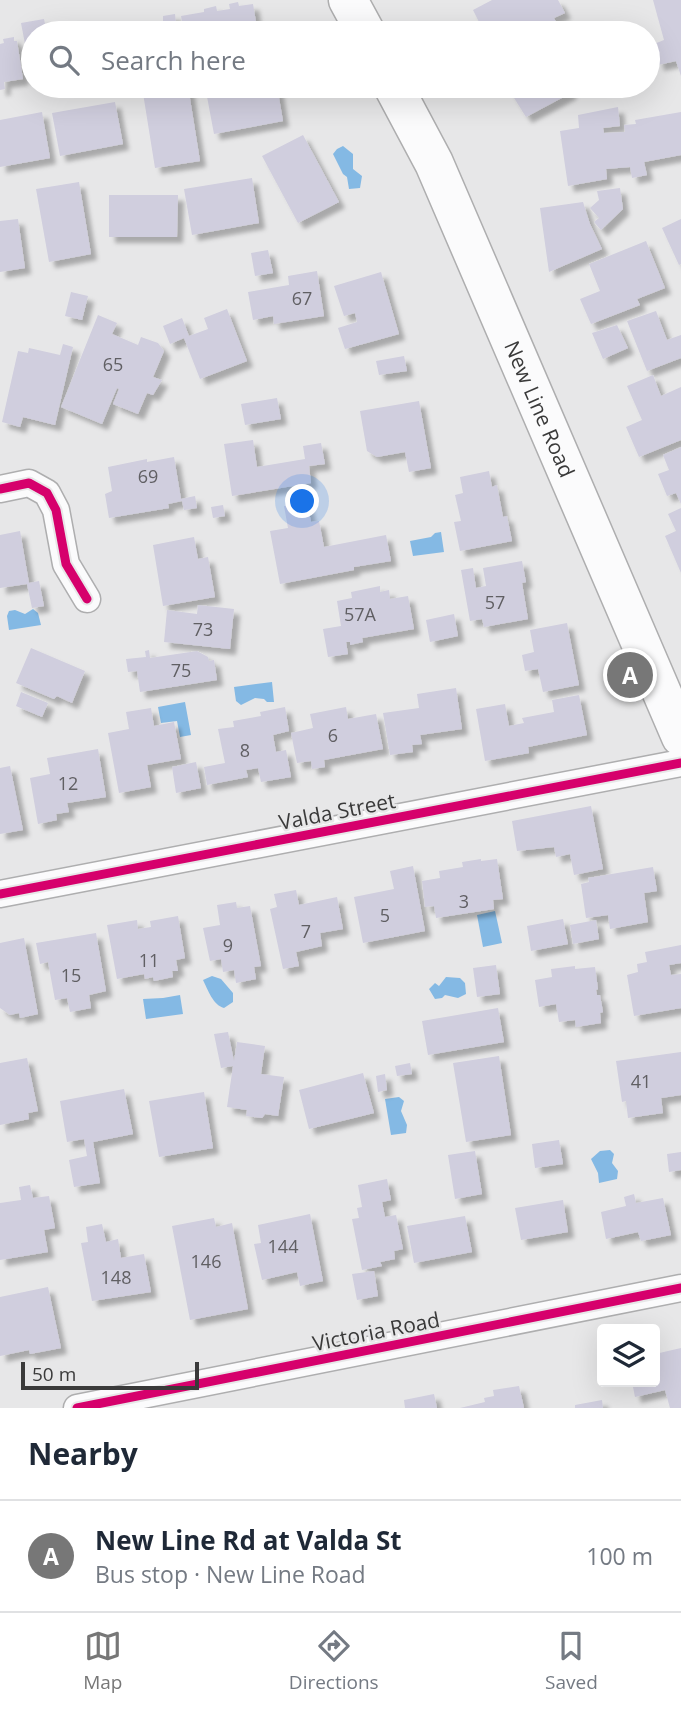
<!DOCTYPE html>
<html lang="en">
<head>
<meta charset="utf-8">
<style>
	:root { --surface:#fff; --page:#f6f6f7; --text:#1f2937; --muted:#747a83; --line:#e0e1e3; --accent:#777 }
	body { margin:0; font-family:"Open Sans",sans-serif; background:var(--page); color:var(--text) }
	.controls { position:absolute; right:21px; bottom:21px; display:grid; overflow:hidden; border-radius:7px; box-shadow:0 7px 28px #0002 }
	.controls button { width:63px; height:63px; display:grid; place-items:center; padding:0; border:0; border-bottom:2px solid var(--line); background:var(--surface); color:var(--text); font:35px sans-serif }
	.scale { position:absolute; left:21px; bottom:18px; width:178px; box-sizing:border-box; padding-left:7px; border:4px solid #3a3a3a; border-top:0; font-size:19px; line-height:24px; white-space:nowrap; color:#3a3a3a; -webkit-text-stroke:5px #e7e7e8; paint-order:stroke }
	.you { position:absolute; left:303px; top:502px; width:24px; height:24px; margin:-18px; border:5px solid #fff; border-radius:50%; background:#1a73e8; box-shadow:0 0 0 10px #1a73e833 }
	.badge { display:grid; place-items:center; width:46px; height:46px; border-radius:50%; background:var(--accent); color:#fff; font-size:23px; font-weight:700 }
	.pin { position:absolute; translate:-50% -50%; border:4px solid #fff; box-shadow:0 2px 7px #0006 }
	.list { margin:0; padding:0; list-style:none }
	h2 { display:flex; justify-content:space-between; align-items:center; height:91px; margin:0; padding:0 28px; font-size:30px }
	h2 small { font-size:23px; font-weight:400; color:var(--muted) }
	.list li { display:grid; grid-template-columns:46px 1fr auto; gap:21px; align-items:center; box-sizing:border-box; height:112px; padding:0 28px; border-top:2px solid var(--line) }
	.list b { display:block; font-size:26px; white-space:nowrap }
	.list p { margin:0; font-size:23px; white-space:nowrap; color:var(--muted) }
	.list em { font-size:23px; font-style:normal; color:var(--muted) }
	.icon { flex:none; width:38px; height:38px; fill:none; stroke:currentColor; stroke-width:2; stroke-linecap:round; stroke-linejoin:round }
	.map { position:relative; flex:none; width:681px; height:1408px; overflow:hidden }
	.search { position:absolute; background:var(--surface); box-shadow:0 7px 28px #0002; left:21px; right:21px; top:21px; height:77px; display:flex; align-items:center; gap:18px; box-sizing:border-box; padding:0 24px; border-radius:38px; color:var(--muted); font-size:26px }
	.sheet { height:203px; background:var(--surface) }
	nav { display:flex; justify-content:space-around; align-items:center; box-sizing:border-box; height:98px; border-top:2px solid var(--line); background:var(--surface); font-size:19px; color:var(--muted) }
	nav a { display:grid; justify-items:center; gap:4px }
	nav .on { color:var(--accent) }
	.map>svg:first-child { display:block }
	.water { fill:#84b9e4 }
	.building { fill:#d0cede; filter:url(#shadow) }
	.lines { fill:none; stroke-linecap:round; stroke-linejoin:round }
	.street-casing { stroke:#aeaeaf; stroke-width:29 }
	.secondary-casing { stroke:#aeaeaf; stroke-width:41 }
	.street { stroke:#fbfbfc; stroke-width:26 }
	.secondary { stroke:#fbfbfc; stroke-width:38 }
	.cycleway-casing { stroke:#e7e7e8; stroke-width:13 }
	.cycleway { stroke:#d6006c; stroke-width:9 }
	.labels { text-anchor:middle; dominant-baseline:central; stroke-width:5; stroke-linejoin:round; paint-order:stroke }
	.number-label { font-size:18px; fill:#605f63 }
	.street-label { font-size:21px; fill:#3a3a3a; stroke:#e7e7e8 }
</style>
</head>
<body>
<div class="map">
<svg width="681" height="1408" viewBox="0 0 681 1408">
	<defs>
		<filter id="shadow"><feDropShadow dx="6" dy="6" stdDeviation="2" flood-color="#0004"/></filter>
	</defs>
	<rect width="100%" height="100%" fill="#e7e7e8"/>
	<!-- water -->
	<path class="water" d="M343,146L353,154V169L362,176L360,188L349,189L347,177L343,174L333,154L337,149Z
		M441,532L444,552L413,556L410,541L431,537L435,533Z
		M33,609L38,613L41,625L9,630L7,616L9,611L15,610L25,614Z
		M272,682L274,702H267L264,699L255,698L241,705L236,701L234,687Z
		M185,702L191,735L180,737L177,721L161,723L158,707Z
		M495,911L502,943L483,947L477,915Z
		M212,976L221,979L233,993V1002L224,1008C213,1005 208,990 203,980Z
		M446,977L460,978L465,983L466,994L458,998L445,995L442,998L435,999L429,989L435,983L439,986Z
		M180,995L183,1014L146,1019L143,999L163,998Z
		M399,1097L404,1101L401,1111L407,1125L406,1133L391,1135L385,1099Z
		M610,1150L614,1154L612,1163L618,1171L617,1179L599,1183L598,1173L591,1159L600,1151Z"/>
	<!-- building -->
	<path class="building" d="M492,0H558L565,13L554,18L562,33H481L482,28L473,10Z
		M653,0H681V76L676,61L658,65L654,44L664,40Z
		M238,2L239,6L253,4L257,28L248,30V33H184L181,16L204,12V9L216,6L217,11L230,9L229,4Z
		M175,14L177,33H157L155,22L163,21V16Z
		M44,19L47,33H33V69L30,70L21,23Z
		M14,37V41H17L23,79L4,82L5,89L0,90V44L4,43L3,39Z
		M188,86L200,161L155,168L143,93Z
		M205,86H277L283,121L214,134Z
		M514,86H568L571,93L526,117L511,93L510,88Z
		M115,102L123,144L60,156L52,113Z
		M618,107L620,126L603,128L604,133L625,132L624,125L636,124L635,120L681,112V155L644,162L647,175L632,178L630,167L606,169L607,179L568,186L560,131L579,128L578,115Z
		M42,112L50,158L0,167V120Z
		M303,135L339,202L298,223L262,156Z
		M252,178L259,223L192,235L184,189Z
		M79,182L91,254L49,262L36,189Z
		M620,188L623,209L601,230L594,222L599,218L590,208L599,200L597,191Z
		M109,195H178L177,237H109Z
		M583,202L590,224L602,249L549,272L540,208Z
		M18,219L25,268L0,272V221Z
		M681,219V264L679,265L662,228Z
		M646,241L665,288L637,299L640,305L591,324L580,299L600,291L589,264Z
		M268,250L273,273L255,276L251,253Z
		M317,271L324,316L274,324L273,316L253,320L248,292L289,285L288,276Z
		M381,272L399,334L345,349L338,328L357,322L355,313L344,316L334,286Z
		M71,292L88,296L82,320L65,316Z
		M227,309L247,361L200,379L184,338L170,344L163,326L182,318L189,336L208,329L204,318Z
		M656,311L667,340L681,335V358L647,371L627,321Z
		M98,315L117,323L112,334L138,345L141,337L158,343L164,351L153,377L162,380L153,395L147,393L138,414L113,404L119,389L117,388L102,424L61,407Z
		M617,325L628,348L603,359L592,333Z
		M63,344L73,347L55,425L23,417L20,427L2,422L18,351L28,353L29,348L60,355Z
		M404,356L407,371L379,375L376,361Z
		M653,375L661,396L681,387V440L639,457L626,427L642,420L627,386Z
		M277,398L281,419L245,425L241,404Z
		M419,401L431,468L409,472L405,452L377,457L367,451L360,411Z
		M253,440L257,467L305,459L303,446L321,443L325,464L309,466L311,483L232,496L224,444Z
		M681,447V504L676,493L667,496L658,474L669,470L663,455Z
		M174,457L181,499L195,496L197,508L184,510L182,501L168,504L169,508L109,518L105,494L112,491L108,467L147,459V462Z
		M489,471L492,487L497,485L503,517L507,516L512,541L460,551L454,522L461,521L455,495L463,493L460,477Z
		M307,502L311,522L319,521L324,547L386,535L391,561L354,567V570L280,584L270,531L288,528L284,506Z
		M223,505L225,516L213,518L211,507Z
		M681,508V573L665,536L676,531L668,514Z
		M20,531L29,583L39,581L44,606L32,608L27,584L0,588V535Z
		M194,537L198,559L208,557L215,597L163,606L153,545Z
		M522,561L526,582L522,583L528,619L484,627L482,619L470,621L461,570L473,568L476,588L486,586L483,568Z
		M380,586V592L389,590L390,599L408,596L414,629L362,638L363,642L350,645V642H346L348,654L328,657L323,629L341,626L337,601L352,598L351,592Z
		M198,605L234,609L230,649L164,642L167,610L197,614Z
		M454,614L458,636L430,642L426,620Z
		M567,623L579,685L543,692L538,669L525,671L522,655L534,652L530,630Z
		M31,648L85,671L72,703L57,696L54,699L16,683Z
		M149,650L150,658L197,651L208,657L209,661L214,660L217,680L140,692L137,671L128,672L126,659L146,657L145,651Z
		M456,688L462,729L420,735L422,744L412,745L413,752L390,755L383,713L419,708L417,694Z
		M21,692L48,703L42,717L16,706Z
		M579,695L587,735L528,747L529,753L485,761L476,709L505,704L509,726L524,723L522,718L554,712L552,700Z
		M285,707L289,731L273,735L276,752L286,750L291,777L261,782L258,768L246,770L248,777L207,785L204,767L225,763L218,729L234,727L233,721L261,716L260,712Z
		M346,707L348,719L376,714L383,749L324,760L325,767L312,769L311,761L297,763L291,733L313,728L310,714Z
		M151,708L154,726L174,722L181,759L147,765L151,787L119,793L108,733L129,729L126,712Z
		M98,749L106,797L67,803L69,812L56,814L57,820L38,824L30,778L50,774L47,758Z
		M196,762L201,788L176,793L172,767Z
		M10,766L23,830L0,834V768Z
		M591,806L603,869L574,875L570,854L556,857L554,847L517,851L512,821Z
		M481,859V861L497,859L503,899L493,900L494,909L436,918L434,906L425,907L422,881L440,878L439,871L463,867L462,862Z
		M413,866L425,931L363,943L354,897L394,889L390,871Z
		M653,867L657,891L644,893L648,922L610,929L608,915L586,918L581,884L589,882L588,878Z
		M296,890L299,905L337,897L343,929L320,933L322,946L296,952L299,966L283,969L270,909L277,907L274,894Z
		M236,902L237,908L250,906L261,966L254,967L256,979L236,983L234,970L223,972L221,959L210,961L203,928L220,925L217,905Z
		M178,916L185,958L176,960L178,971H172L173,977L154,981L153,977L145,979L144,974L117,979L107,925L137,920L138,929L151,927L150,921Z
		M563,919L568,944L531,951L527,926Z
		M596,920L599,939L573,944L570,925Z
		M96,933L106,991L89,995L91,1008L70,1012L67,998L55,1000L48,962L40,964L36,943Z
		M24,938L38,1014L20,1018L19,1013L10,1015L0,1008V943Z
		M681,945V963L669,965L671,975L681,974V1008L634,1016L627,975L638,972L637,964L647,962L645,952Z
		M496,965L500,994L477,997L473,968Z
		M575,966V969L595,967L598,989L596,990L597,995H600L603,1012L600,1013L601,1023L576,1027L575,1020L559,1022L556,1004L539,1007L535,980L552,977L551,969Z
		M498,1008L504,1042L428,1055L422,1021Z
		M228,1032L234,1061L237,1042L265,1046L261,1074L284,1077L278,1116L265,1114L262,1118L246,1116L247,1110L227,1107L233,1066L221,1068L214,1034Z
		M681,1052V1095L661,1098L663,1113L628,1118L626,1101L622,1102L616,1061Z
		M499,1056L511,1135L466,1142L453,1063Z
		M27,1058L38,1111L28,1113L29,1119L0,1125V1063Z
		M410,1063L412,1074L397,1076L395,1066Z
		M363,1073L374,1113L309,1129L299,1090Z
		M385,1074L387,1090L378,1092L376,1076Z
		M124,1089L133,1134L93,1142L100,1183L74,1187L69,1160L87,1156L84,1139L67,1142L60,1101Z
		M204,1092L213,1148L159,1157L149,1101Z
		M559,1140L563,1164L535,1168L532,1144Z
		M475,1151L482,1194L455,1199L448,1155Z
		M681,1152V1170L669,1172L667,1154Z
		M387,1179L391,1200L382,1202L385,1217L396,1215L403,1249L394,1251L395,1259L380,1262L382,1266L362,1270L352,1219L359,1218L357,1208L362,1207L358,1185Z
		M30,1185L33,1198L49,1196L55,1228L44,1230L48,1252L0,1260V1203L21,1200L19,1187Z
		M634,1194L636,1203L663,1198L671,1235L641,1241L638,1232L606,1239L601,1212L626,1206L624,1197Z
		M563,1200L568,1232L521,1240L515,1208Z
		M310,1214L323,1281L300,1286L297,1272L262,1280L254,1244L261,1243L258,1225Z
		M465,1216L472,1252L414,1263L407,1226Z
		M214,1218L216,1227L232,1223L248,1309L190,1320L172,1226Z
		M102,1224L106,1242L118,1239L121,1258L144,1254L151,1292L92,1301L81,1243L88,1242L86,1227Z
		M374,1271L378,1296L357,1300L352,1274Z
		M48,1287L61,1348L30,1354L29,1350L0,1356V1297Z
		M681,1348V1408H670L665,1390L635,1397L632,1382H655V1354Z
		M519,1386L524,1408H460L485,1402L484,1398L494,1396L493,1390Z
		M434,1394L437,1408H405L404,1400Z
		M602,1400L603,1408H575V1405Z"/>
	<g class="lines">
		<!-- street casing -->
		<g class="street-casing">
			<path id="street" d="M0,489L29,483L47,493L56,510L66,564L87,599
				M0,894L681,763
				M77,1408L681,1288"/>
		</g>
		<!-- secondary casing -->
		<g class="secondary-casing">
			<g id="secondary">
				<path d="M348,0L366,33"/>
				<path id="s1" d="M393,86L434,163L681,737"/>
			</g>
		</g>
		<!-- street -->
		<use href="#street" class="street"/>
		<!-- secondary -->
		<use href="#secondary" class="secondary"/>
		<!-- cycleway casing -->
		<g class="cycleway-casing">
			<path id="cycleway" d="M0,489L29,483L47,493L56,510L66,564L87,599
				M0,894L681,763
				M77,1408L681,1288"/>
		</g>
		<!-- cycleway -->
		<use href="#cycleway" class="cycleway"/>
	</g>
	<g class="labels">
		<!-- number labels -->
		<g class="number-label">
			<text x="302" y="298">67</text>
			<text x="113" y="364">65</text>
			<text x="148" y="476">69</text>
			<text x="495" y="602">57</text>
			<text x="360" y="614">57A</text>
			<text x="203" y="629">73</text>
			<text x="181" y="670">75</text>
			<text x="333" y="735">6</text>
			<text x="245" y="750">8</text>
			<text x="68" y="783">12</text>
			<text x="464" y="901">3</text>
			<text x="385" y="915">5</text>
			<text x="306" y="931">7</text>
			<text x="228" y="945">9</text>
			<text x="149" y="960">11</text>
			<text x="71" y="975">15</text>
			<text x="641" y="1081">41</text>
			<text x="283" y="1246">144</text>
			<text x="206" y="1261">146</text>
			<text x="116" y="1277">148</text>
		</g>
		<!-- street labels -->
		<g class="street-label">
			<text stroke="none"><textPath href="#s1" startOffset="355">New Line Road</textPath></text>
			<text transform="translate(337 811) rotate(-11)">Valda Street</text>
			<text transform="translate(376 1331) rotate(-11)">Victoria Road</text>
		</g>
	</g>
</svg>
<div class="controls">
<button><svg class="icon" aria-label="layers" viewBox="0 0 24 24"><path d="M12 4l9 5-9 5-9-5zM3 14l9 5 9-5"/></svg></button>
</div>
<div class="scale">50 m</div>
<div class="you"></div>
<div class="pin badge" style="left:630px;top:675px">A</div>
<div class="search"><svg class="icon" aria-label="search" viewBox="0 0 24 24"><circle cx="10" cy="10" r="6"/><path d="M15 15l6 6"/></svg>Search here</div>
</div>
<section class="sheet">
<h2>Nearby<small></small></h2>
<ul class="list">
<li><span class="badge">A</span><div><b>New Line Rd at Valda St</b><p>Bus stop · New Line Road</p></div><em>100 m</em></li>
</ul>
</section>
<nav>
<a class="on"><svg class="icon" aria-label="map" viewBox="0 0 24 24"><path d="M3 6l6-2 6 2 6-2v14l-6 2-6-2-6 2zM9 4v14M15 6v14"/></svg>Map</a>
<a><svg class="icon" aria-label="directions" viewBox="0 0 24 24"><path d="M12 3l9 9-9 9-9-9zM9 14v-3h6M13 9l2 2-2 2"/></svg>Directions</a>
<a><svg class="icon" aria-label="saved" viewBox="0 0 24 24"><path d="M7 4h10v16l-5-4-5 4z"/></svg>Saved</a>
</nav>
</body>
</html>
